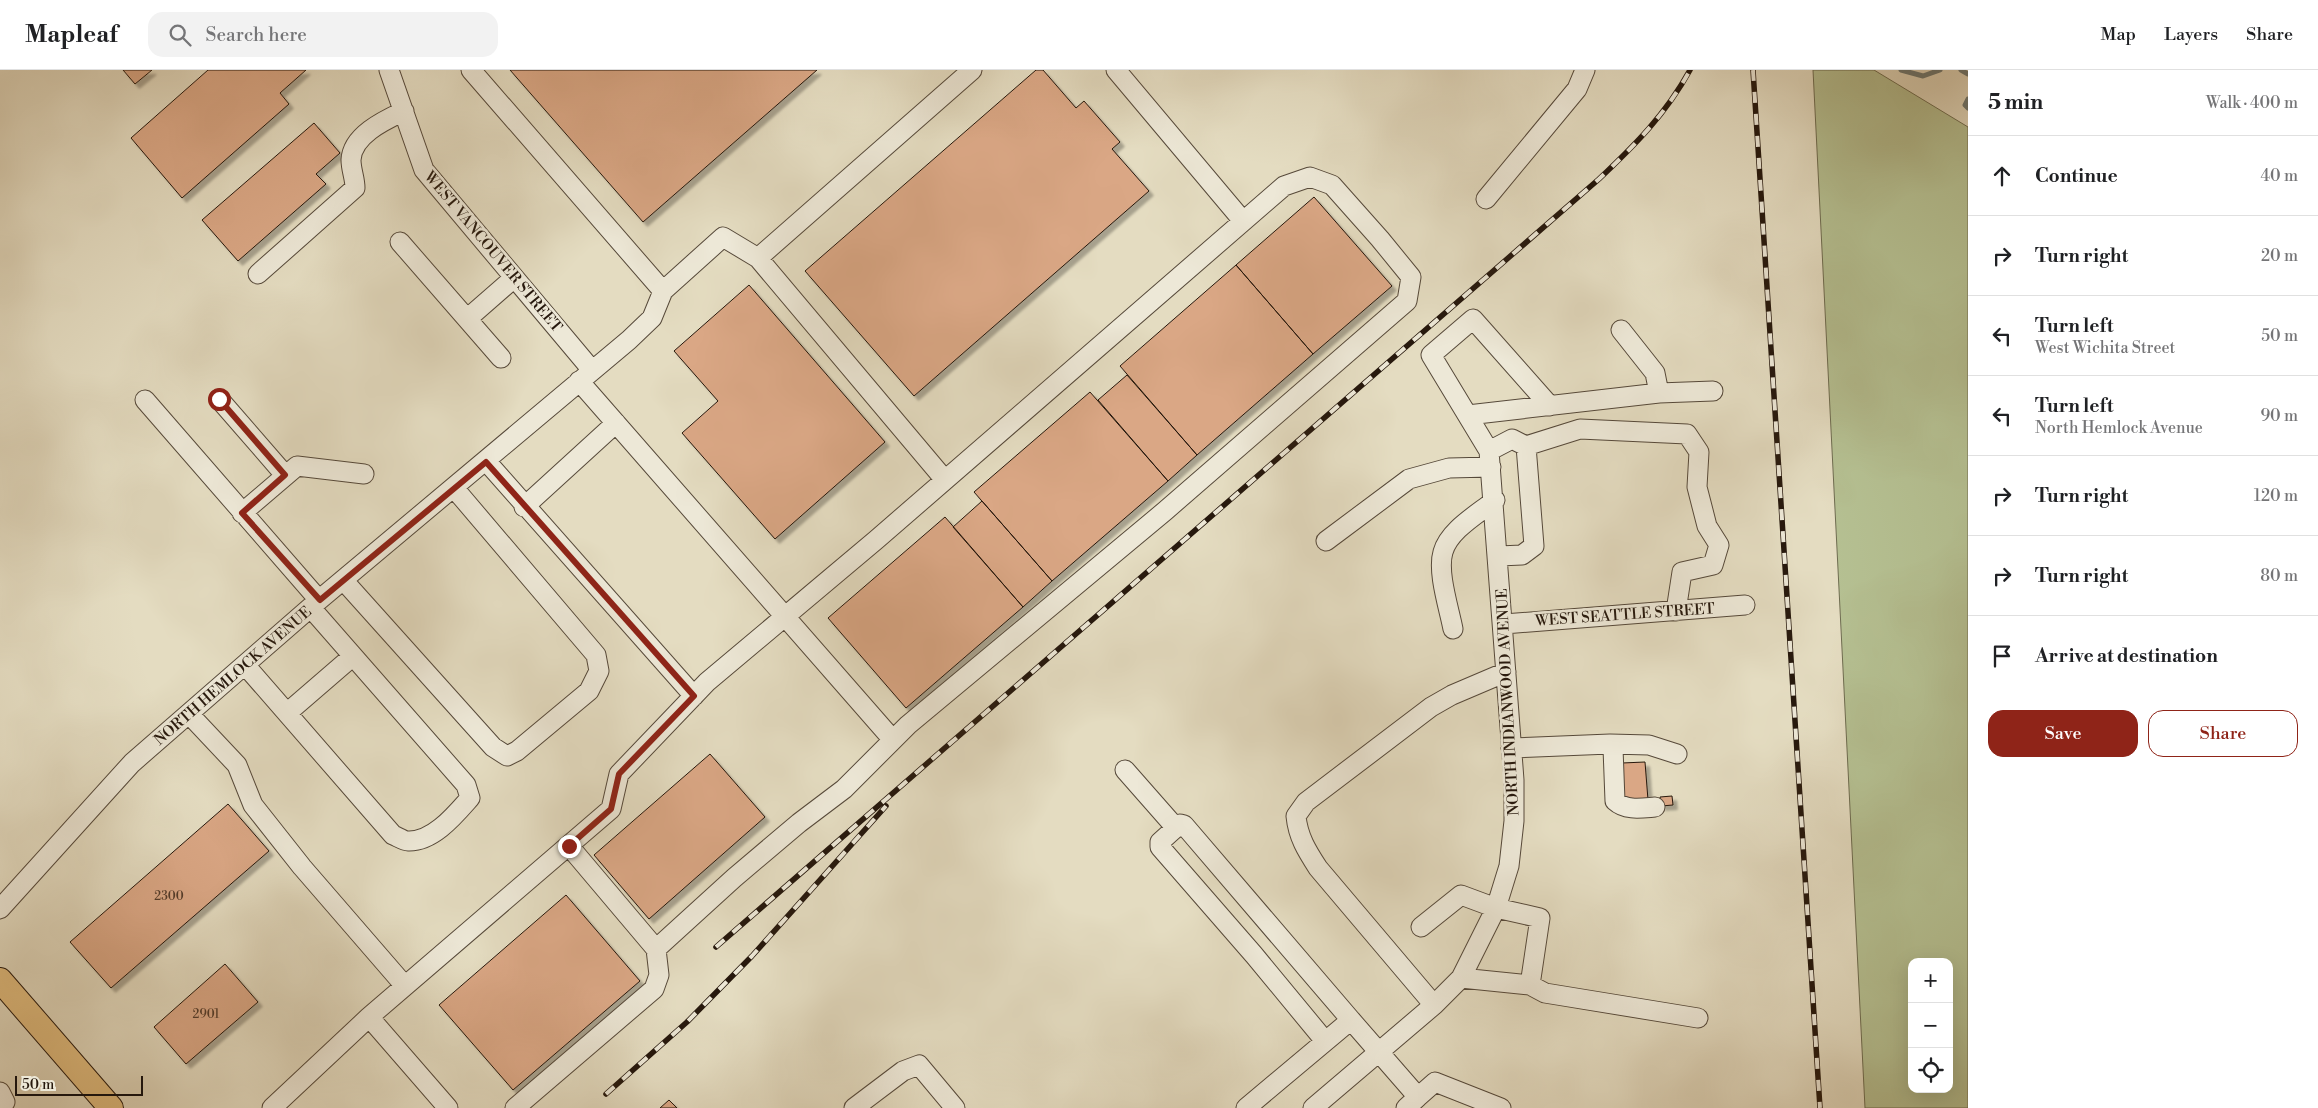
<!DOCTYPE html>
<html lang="en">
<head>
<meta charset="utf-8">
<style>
	:root { --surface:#fff; --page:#f2f2f2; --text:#202124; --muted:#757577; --line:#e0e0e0; --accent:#8f2418 }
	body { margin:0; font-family:"Libre Bodoni",serif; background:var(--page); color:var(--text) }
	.controls { position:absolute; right:15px; bottom:15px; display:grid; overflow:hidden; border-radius:10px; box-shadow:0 5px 20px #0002 }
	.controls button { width:45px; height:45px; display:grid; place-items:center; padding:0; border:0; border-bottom:1px solid var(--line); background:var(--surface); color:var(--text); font:25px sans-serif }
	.scale { position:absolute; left:15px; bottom:12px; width:128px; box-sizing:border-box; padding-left:5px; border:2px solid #26180d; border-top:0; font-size:14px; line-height:18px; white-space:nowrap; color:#26180d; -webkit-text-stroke:4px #ede8d7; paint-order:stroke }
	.stop { position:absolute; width:15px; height:15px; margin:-11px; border:4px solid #8f2418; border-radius:50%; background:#fff }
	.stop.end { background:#8f2418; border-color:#fff; box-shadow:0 1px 5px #0008 }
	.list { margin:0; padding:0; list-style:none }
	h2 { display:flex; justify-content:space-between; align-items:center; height:65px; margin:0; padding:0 20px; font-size:21px }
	h2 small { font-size:16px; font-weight:400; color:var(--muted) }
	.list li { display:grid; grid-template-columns:32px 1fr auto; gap:15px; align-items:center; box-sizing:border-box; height:80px; padding:0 20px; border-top:1px solid var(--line) }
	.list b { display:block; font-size:19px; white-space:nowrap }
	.list p { margin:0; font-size:16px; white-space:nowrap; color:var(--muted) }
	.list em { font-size:16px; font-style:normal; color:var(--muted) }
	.actions { display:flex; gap:10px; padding:15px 20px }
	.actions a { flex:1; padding:11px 0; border:1px solid var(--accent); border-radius:15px; text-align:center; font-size:18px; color:var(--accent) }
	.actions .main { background:var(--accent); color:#fff }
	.icon { flex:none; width:28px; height:28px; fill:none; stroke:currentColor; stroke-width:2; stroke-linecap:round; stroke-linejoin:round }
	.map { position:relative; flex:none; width:1968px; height:1038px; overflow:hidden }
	header { display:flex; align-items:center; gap:30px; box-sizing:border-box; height:70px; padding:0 25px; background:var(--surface); border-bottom:1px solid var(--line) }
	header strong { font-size:24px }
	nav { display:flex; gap:28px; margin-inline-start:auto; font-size:18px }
	.search { width:350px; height:45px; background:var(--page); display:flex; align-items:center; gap:12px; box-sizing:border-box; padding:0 18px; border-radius:15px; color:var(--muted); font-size:19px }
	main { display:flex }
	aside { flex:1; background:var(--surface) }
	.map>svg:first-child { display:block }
	.green { fill:#b5c092; stroke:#6e6c50; fill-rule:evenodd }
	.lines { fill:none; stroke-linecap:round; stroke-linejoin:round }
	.stream { stroke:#6b7976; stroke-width:5 }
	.building { fill:#daa785; stroke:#26180d; filter:url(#shadow) }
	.minor-casing { stroke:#56493a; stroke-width:21 }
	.major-casing { stroke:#26180d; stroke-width:26 }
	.minor { stroke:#ede8d7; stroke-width:19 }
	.major { stroke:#e2be80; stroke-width:24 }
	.rail-casing { stroke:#26180d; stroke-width:5.5 }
	.rail { stroke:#ede8d7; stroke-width:4; stroke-dasharray:11; stroke-linecap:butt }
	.route { stroke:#8f2418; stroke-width:6 }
	.labels { text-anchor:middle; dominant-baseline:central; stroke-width:5; stroke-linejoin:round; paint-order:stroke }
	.number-label { font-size:12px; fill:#533c2b }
	.street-label { font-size:15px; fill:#26180d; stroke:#ede8d7 }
</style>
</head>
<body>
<header>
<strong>Mapleaf</strong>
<div class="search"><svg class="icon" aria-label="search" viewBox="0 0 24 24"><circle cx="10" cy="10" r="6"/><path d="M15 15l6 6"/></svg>Search here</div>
<nav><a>Map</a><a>Layers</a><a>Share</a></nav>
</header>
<main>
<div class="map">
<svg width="1968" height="1038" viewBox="0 0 1968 1038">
	<defs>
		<filter id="shadow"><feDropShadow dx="4.5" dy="4.5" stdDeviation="1" flood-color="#0004"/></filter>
	</defs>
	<rect width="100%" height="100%" fill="#e4dcc1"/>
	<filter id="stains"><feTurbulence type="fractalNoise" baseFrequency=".004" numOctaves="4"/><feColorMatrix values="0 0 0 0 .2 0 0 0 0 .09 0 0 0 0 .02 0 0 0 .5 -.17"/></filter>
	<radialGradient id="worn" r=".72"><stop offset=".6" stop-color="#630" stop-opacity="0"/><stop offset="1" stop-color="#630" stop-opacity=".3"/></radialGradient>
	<!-- green -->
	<path class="green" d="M1813,0H1874L1968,57V1038H1865ZM1912,892H1949V1019H1912Z"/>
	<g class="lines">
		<!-- stream -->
		<path class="stream" d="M1901,0L1923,6L1940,0
			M1961,0L1968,4
			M1968,29L1965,35L1968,38"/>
	</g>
	<!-- building -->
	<path class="building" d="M123,0H152L135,14Z
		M208,0H306L280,23L289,34L182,128L131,68Z
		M510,0H817L643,152Z
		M1036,0H1043L1076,38L1084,31L1120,72L1112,79L1149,121L914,326L805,201Z
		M314,53L340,83L316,104L326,114L238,191L202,150Z
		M1314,127L1392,216L1313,284L1236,195Z
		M1236,195L1313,284L1197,385L1120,296Z
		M749,215L885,372L775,469L682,363L718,331L674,281Z
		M1127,305L1197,385L1168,411L1098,330Z
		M1090,322L1168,411L1052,511L974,422Z
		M982,431L1052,511L1023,537L953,457Z
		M945,447L1023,537L906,638L828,548Z
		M710,684L765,747L649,849L594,785Z
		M1645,692L1648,730L1625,731L1620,707L1622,693Z
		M1672,726L1673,735L1661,736L1660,727Z
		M228,734L269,781L111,918L70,872Z
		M566,825L640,911L513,1020L439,935Z
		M225,894L258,932L186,994L154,957Z
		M669,1030L677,1038H660Z"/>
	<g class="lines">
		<!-- minor casing -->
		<g class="minor-casing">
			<path id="minor" d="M389,0L424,100L591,299
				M471,0L663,221
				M1116,0L1243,151
				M1486,129L1577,19L1585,0
				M400,172L501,288
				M758,188L972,0
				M258,204L355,118C355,108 351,100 351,90C352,65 385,50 404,41
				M467,249L514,208
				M579,311L893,670
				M1659,323L1713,321
				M219,329L285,405
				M145,330L319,530
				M1468,345L1659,323L1655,303L1621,260
				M1526,376L1580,359L1687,364L1699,382L1697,417L1707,456L1719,475L1713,495L1682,502L1676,541
				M1489,381L1512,369L1526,376L1534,476L1522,485L1499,486
				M486,391L694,626
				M524,437L616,353
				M242,443L297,396L364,404
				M1326,471L1409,409L1449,398L1491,397
				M344,511L493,677L507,686L517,681L589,621L599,601L596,585L454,418
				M1504,554L1745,535
				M1453,559C1449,538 1437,502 1443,482C1449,460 1478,444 1495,430
				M245,595L393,765C398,767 404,771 408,771C433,772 455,745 470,728L466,715L311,538
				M287,643L353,586
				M189,644L237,695L253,735L302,797L405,916
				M1610,674L1649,675L1677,684
				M1511,678L1610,674L1613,678L1615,731C1626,741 1642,738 1655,737
				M1125,700L1176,758
				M569,776L656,879
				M0,839L132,693L319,530L629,270L652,248L663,221L723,167L758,188L945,410
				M1421,857L1461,825L1496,838L1540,848L1530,915L1461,908
				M1530,915L1545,923L1698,948
				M1434,935L1318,798C1307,781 1298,767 1296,746L1306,732L1431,637L1452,625L1506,602
				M369,947L448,1038
				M1325,971L1254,885L1160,777V772L1180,754L1184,755L1351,950
				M0,1022L5,1032
				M1418,1027L1435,1012L1501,1038
				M272,1038L369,947L611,739L619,704L707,612L876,470L1284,116L1310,107L1332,115L1380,169L1411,207L1407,231L1165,441L908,655L844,719L799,753L734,808L656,879L659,905L654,919L515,1038
				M854,1038L903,1001L919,995L955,1038
				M1246,1038L1351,950L1418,1027L1406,1038
				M1313,1038L1434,935L1461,908L1496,838L1509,796L1514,751V710L1489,381L1431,285L1473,249L1550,336"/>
		</g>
		<!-- major casing -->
		<g class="major-casing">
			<path id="major" d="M0,910L111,1038"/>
		</g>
		<!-- minor -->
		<use href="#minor" class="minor"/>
		<!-- major -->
		<use href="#major" class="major"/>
		<!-- rail casing -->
		<g class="rail-casing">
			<path id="rail" d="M1753,0L1820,1038
				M716,877L1599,109C1635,75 1666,44 1690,0
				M606,1024L687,952L752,886L886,736"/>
		</g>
		<!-- rail -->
		<use href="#rail" class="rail"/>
	</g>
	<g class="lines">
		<!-- route -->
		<path class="route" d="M219,329L285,405L242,443L320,530L486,392L694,626L619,704L611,739L569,776"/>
	</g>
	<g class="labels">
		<!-- number labels -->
		<g class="number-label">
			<text x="169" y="826">2300</text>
			<text x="206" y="944">2901</text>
		</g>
		<!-- street labels -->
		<g class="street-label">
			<text transform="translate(493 182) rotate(50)">WEST VANCOUVER STREET</text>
			<text transform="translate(1625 545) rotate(-4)">WEST SEATTLE STREET</text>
			<text transform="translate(233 606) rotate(-41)">NORTH HEMLOCK AVENUE</text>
			<text transform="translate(1508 632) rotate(-93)">NORTH INDIANWOOD AVENUE</text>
		</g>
	</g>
	<rect width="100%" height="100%" filter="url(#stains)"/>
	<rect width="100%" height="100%" fill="url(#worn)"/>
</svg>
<div class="controls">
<button>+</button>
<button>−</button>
<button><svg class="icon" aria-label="locate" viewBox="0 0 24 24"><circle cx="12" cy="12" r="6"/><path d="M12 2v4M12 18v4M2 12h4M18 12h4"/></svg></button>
</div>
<div class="scale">50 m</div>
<div class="stop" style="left:219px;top:329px"></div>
<div class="stop end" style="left:569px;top:776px"></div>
</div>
<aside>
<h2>5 min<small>Walk · 400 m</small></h2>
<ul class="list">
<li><svg class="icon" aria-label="ahead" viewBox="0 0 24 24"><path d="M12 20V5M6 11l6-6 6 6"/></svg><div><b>Continue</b></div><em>40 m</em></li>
<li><svg class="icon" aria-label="right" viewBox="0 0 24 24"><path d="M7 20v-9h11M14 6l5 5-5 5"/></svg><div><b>Turn right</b></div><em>20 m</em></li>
<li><svg class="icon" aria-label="left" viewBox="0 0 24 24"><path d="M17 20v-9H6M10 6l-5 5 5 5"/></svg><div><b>Turn left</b><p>West Wichita Street</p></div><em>50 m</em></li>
<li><svg class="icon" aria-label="left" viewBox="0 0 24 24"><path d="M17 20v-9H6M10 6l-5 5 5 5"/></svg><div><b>Turn left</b><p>North Hemlock Avenue</p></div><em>90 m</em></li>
<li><svg class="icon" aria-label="right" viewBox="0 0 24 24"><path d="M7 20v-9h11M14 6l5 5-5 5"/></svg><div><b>Turn right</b></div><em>120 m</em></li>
<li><svg class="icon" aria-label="right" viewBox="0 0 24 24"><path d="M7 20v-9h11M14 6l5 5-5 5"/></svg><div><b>Turn right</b></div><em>80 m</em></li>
<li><svg class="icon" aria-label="arrive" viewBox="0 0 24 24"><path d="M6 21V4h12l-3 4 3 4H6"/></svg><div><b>Arrive at destination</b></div></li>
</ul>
<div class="actions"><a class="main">Save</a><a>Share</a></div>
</aside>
</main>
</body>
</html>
